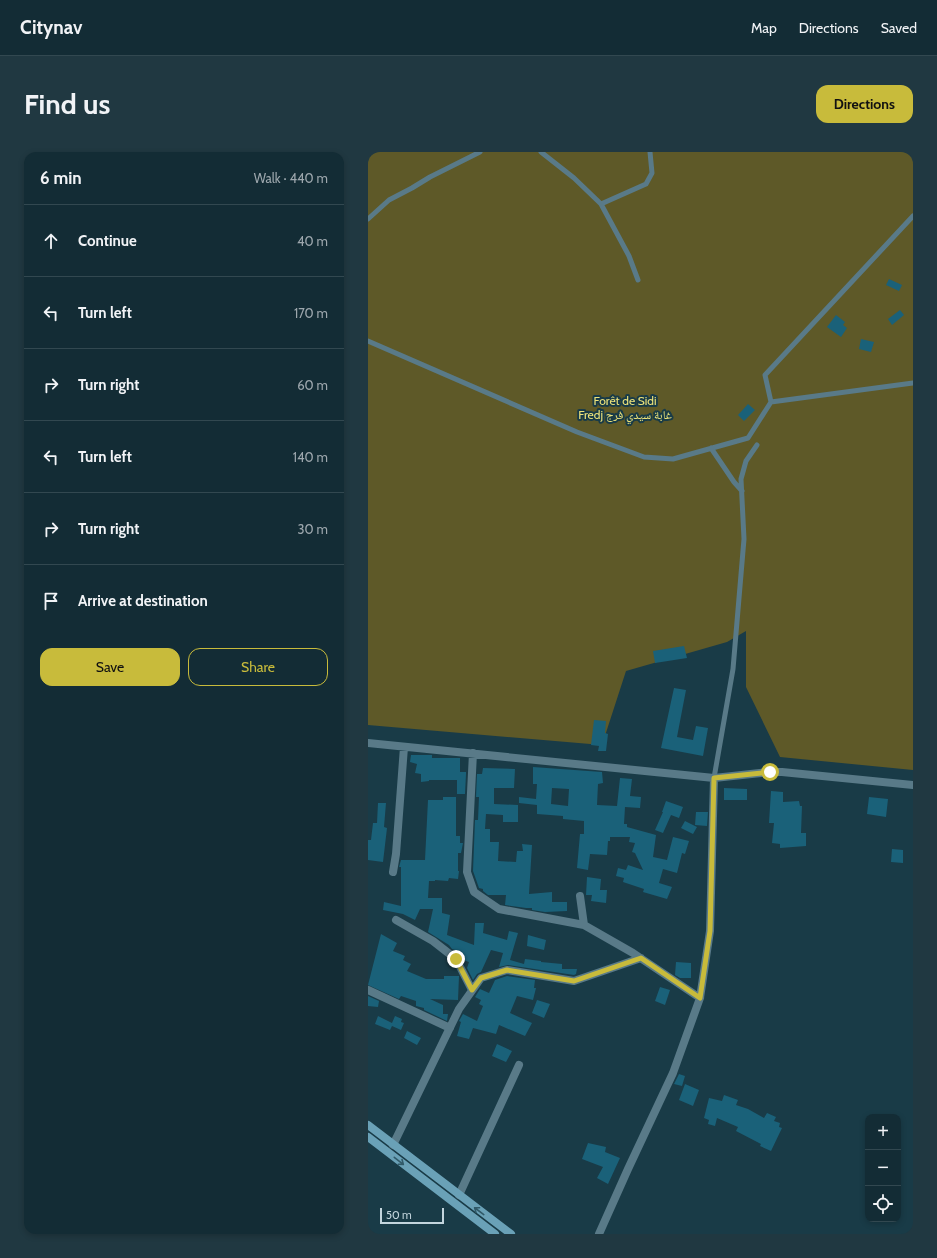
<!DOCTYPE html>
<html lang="en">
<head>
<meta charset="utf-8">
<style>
	:root { --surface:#132c35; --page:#203841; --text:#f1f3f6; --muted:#9da7ad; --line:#324850; --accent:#c8bb3b }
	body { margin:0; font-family:Cabin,"Noto Naskh Arabic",sans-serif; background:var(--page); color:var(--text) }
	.controls { position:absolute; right:12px; bottom:12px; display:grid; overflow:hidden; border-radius:8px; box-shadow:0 2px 6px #0003 }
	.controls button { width:36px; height:36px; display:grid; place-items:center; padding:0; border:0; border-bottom:1px solid var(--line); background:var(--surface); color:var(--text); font:20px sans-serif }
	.scale { position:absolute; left:12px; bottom:10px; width:64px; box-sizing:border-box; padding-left:4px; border:2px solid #c3d5dd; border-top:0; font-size:11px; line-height:14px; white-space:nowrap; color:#c3d5dd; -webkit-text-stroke:3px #193b47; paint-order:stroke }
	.stop { position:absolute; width:12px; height:12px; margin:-9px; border:3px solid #c8bb3b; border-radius:50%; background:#fff }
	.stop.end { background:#c8bb3b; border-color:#fff; box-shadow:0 1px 4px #0008 }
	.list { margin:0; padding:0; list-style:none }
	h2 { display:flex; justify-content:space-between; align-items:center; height:52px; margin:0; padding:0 16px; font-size:17px }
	h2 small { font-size:13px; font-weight:400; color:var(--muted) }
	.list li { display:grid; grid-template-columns:26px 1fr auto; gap:12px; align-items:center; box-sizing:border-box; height:72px; padding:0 16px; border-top:1px solid var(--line) }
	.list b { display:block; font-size:15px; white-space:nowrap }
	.list em { font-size:13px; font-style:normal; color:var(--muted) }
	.actions { display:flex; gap:8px; padding:12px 16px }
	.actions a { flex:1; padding:9px 0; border:1px solid var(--accent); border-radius:12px; text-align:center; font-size:14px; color:var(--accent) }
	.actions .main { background:var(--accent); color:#111 }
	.icon { flex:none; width:22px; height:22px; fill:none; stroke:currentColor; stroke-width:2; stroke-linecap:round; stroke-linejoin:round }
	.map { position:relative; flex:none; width:545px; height:1082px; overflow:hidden; border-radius:12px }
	header { display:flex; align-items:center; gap:24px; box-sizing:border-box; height:56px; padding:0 20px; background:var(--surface); border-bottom:1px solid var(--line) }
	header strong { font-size:19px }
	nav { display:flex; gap:22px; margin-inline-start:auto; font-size:14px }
	.intro { display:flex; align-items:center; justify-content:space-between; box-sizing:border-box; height:96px; padding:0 24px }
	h1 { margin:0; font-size:28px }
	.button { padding:10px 18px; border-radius:12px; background:var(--accent); color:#111; font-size:14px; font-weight:700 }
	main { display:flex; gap:24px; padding:0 24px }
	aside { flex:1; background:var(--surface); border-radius:12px; box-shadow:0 2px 6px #0003 }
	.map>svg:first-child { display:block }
	.green { fill:#5e5928 }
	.building { fill:#1a6179; fill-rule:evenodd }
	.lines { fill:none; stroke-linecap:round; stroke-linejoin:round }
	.service { stroke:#597a88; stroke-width:5 }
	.minor { stroke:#597a88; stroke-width:8 }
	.secondary { stroke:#6aa1b7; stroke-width:8 }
	.oneway { stroke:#315a69 }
	.route { stroke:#c8bb3b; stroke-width:5 }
	.labels { text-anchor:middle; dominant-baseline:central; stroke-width:4; stroke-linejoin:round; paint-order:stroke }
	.park-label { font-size:12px; fill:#ede37a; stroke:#193b47 }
</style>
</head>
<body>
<header>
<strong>Citynav</strong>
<nav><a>Map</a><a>Directions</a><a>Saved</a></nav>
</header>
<div class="intro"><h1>Find us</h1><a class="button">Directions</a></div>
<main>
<aside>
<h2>6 min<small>Walk · 440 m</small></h2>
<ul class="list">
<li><svg class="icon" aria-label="ahead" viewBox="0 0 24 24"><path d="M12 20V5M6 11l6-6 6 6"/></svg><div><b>Continue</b></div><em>40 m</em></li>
<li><svg class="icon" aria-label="left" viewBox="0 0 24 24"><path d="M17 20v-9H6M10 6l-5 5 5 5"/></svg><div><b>Turn left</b></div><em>170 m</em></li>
<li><svg class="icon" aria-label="right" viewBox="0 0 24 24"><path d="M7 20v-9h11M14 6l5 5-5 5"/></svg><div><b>Turn right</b></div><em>60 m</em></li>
<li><svg class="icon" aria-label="left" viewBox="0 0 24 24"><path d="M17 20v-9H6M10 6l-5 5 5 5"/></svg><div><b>Turn left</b></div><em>140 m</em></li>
<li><svg class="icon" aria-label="right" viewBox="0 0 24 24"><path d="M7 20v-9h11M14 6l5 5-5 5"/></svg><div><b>Turn right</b></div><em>30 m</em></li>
<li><svg class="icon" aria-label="arrive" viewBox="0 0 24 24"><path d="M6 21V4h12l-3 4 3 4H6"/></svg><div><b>Arrive at destination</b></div></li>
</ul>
<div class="actions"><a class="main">Save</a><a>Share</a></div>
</aside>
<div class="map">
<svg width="545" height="1082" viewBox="0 0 545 1082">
	<rect width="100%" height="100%" fill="#193b47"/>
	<!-- green -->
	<path class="green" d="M0,0H545V618L412,605L378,535V479L359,490L258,519L234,593L0,573Z"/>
	<!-- building -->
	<path class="building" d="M521,127L534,133L531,139L518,133Z
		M532,158L536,163L524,173L520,167Z
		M468,163L477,170L475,173L479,176L473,185L459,175Z
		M493,187L506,190L503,200L491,197Z
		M380,252L387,258L376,269L370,263Z
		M316,494L319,506L287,511L285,499Z
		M306,536L318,538L309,585L325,588L328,574L340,576L335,604L293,596Z
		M226,568L238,569L237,581L240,582L238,599H230L231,594L223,593Z
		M43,603H64V606H92V620H98V622L97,642H89V628H61V629L53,630V622L47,621L49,612L42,610Z
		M165,615L234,620L235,631L230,632L229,653L249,654L252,626L264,627L262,644L273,645L272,656L257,655L256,672H259V675L288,683L285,705L299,708L305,685L321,689L317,702L314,701L309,721L295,717L291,731L304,735L299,747L275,740L276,737L255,730L256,726L248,724L250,716L258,718L260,713L275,718L267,701L264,700L267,691L261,690L262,685H242V689H240L239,703L222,702L220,718L209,716L212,682H216V669L195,667V664L169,662V653L151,651V645L168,647L169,632H165ZM184,636L201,637L200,654L183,652Z
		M115,616L147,617L146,636H126V652L150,653V670H135V663L118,662L117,677H122V690H131L130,709L148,710L149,699H155L154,692L164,693L161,742L184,740V750H199V759L177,760L164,758V756H158L137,753L138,743H120L115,739V737L111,736L105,719L107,668H110L111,645H108L109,622H114Z
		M356,636L379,637V648H356Z
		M403,639L415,640V650L431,649L432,654H434L433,681H438V694L412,696V692L404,691L406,671H401Z
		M75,645H88V684H92V691H95L93,701H90V719H91L90,727L81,726L80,729L67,728V729H61L60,746H74V761L82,763L79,783L106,793L107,771H116L115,781L139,788L141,779L150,781L142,808L156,812L157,807L173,809V810L194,812V817H209L208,822L206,823L140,813L131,815L135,801L123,798L113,820L109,822L105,828L99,816L101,810L95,808L89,801L90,799L84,797L81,793L60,780L65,757H52L47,768L35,762L15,758L16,750L33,754V715H31L33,708H57L60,648H75Z
		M501,645L520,647L518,665L499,662Z
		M298,649L315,655L311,666L303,663L295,681L287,678L295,660H294Z
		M10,651H18L16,675L19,676L15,710L0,708V688H3L5,671H9Z
		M328,660H340L339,674L327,673Z
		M317,669L329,675L325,682L313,676Z
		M524,697L535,698V711L523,710Z
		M219,725L233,727L232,738H239L238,751L223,749L224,743H218Z
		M13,782L29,791L25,799L37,804L35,808L43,812L39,819L58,827H76V824H91L90,848L62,847L75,853V862H80L79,869L56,858V856L48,854V849L33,844L31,847L0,833Z
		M160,783L178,788L176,798L159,794Z
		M308,810L323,811V826H312L307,823Z
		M139,824L167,828L166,836H168L165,848L149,844L142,861L164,871L157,884L131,873L128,882L105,876L101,887L89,884L93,870L91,869L95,862L109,869L115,854L111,852L113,848L107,845L112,837L121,841L127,828Z
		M292,835L302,838L297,853L287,849Z
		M0,844L11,849L10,855L0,854Z
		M169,848L182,852L176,866L164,861Z
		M10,864L24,871L27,864L34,867L33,870L36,871L33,878L24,874L22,878L7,872Z
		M39,879L53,886L49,893L36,886Z
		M129,892L144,899L138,910L124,904Z
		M311,922L317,924L314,934L306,932Z
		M317,932L331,938L325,954L311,948Z
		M356,943L370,948L368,953L380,957L396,966L399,961L408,965L406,969L412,971L411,975L414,976L403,999L392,994L393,992L368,979L370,975L349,966L347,974L340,972L341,968L336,966L341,946L354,949Z
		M220,991L238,995L237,1000L252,1006L240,1032L229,1026L235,1015L214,1007Z"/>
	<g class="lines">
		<!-- service -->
		<path class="service" d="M173,0L206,26L233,52
			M0,67L21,48L44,36L62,25L112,0
			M270,128L261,104L233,52L278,32L284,21L282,0
			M0,189L209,280L276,305L305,307L380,286L403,250L545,231
			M403,250L397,223L545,64
			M343,296L366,330L374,339
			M346,626L365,517L376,387L373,327L378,309L389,293"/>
		<!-- minor -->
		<path class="minor" d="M0,591L346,626L402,620H414L545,633
			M105,601L99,720L106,740L131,757L216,773
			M25,720L28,702L36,595
			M212,744L216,773L265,801L332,846
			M28,768L65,789L88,807L104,838
			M0,838L82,876
			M25,993L91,857L113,826L139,818L206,829L273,806
			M91,1043L151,913
			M231,1082L260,1017L305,921L332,846L342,779L346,626"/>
		<!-- secondary -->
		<path class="secondary" d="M0,973L143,1082
			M0,985L127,1082"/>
	</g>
	<!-- one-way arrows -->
	<defs><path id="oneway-shaft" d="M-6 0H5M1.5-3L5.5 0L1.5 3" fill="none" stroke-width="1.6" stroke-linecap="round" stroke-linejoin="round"/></defs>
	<g class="oneway">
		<use href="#oneway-shaft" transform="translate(31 1009) rotate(38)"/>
		<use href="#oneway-shaft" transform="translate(111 1059) rotate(-143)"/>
	</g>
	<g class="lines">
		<!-- route -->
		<path class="route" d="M88,807L104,838L113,826L139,818L206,829L273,806L332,846L342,779L346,626L402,620"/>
	</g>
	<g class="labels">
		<!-- park labels -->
		<g class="park-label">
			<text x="257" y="248">Forêt de Sidi<tspan x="257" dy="14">Fredj غابة سيدي فرج</tspan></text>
		</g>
	</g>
</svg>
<div class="controls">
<button>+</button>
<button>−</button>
<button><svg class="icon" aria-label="locate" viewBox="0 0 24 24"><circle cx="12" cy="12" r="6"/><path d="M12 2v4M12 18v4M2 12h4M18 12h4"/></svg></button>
</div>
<div class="scale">50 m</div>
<div class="stop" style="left:402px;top:620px"></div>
<div class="stop end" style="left:88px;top:807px"></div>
</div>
</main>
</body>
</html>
